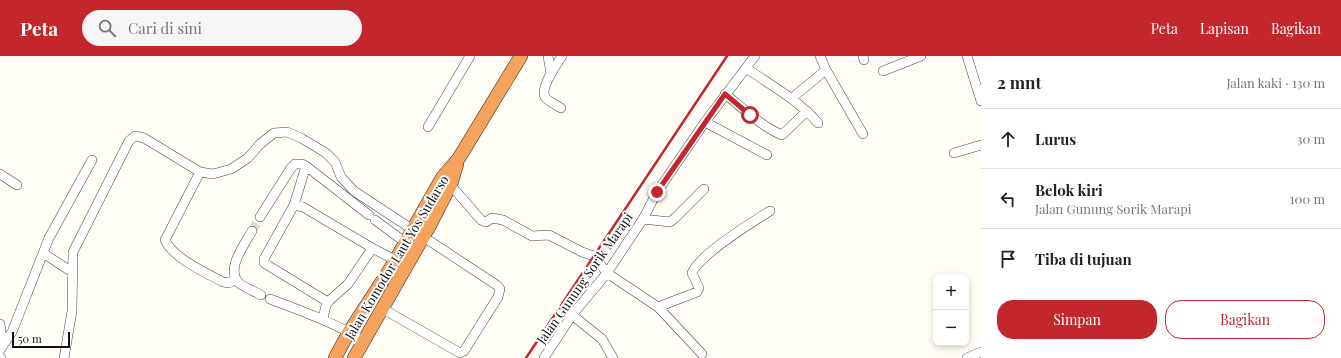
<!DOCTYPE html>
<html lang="id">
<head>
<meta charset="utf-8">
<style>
	:root { --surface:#fff; --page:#f6f6f6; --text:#222; --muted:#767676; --line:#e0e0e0; --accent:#c4262e }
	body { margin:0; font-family:"Playfair Display",serif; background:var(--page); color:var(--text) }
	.controls { position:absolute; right:12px; bottom:12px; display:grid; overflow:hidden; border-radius:8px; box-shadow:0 2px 6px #0003 }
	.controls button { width:36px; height:36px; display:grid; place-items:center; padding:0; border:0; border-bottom:1px solid var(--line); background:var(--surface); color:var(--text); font:20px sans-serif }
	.scale { position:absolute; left:12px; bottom:10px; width:58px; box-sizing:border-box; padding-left:4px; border:2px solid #111; border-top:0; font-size:11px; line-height:14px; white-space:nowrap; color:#111; -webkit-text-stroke:3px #fff; paint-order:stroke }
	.stop { position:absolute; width:12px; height:12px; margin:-9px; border:3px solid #c4262e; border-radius:50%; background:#fff }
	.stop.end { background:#c4262e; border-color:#fff; box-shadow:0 1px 4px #0008 }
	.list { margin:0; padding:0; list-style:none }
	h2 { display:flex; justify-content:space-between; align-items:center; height:52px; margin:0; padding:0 16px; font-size:17px }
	h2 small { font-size:13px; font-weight:400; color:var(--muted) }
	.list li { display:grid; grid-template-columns:26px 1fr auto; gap:12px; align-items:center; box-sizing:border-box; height:60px; padding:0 16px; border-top:1px solid var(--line) }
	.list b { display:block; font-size:15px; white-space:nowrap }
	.list p { margin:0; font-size:13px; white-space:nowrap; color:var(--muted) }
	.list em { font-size:13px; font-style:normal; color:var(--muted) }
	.actions { display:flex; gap:8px; padding:12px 16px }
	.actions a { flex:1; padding:9px 0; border:1px solid var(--accent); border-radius:16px; text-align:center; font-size:14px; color:var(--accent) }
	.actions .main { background:var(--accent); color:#fff }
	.icon { flex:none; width:22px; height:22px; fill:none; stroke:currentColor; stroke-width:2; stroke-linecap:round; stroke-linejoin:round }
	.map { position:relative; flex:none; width:981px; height:302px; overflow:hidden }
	header { display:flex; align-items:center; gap:24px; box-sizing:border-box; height:56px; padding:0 20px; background:var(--accent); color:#fff }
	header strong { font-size:19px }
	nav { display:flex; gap:22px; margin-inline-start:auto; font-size:14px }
	.search { width:280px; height:36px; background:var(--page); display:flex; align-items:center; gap:10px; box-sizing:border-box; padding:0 14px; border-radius:22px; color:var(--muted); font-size:15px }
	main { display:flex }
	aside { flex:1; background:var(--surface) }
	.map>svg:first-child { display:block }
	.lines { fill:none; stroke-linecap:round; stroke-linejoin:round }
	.minor-tunnel { stroke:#dbdad3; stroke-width:9; stroke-dasharray:9 4.5; stroke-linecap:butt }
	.minor-casing { stroke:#444; stroke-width:10 }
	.highway-casing { stroke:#222; stroke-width:14 }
	.minor { stroke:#fff; stroke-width:9 }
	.highway { stroke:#f5a25d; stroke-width:13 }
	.rail { stroke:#c4262e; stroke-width:2.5 }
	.route { stroke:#c4262e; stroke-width:5 }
	.labels { text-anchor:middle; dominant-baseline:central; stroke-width:4; stroke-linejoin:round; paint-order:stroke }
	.street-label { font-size:13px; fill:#111; stroke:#fff }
</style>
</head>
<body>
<header>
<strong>Peta</strong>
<div class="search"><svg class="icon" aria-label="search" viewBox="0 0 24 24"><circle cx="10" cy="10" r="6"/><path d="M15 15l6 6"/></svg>Cari di sini</div>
<nav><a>Peta</a><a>Lapisan</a><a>Bagikan</a></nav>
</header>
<main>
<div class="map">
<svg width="981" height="302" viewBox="0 0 981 302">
	<rect width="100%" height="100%" fill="#fffdf5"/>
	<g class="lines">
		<!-- minor-tunnel -->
		<path class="minor-tunnel" d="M252,175L260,161"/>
		<!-- minor casing -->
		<g class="minor-casing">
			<path id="minor" d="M548,0L551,18
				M820,0L826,14L863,78
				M863,0L864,4
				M967,0L981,45
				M746,12C772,30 797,43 818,67
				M883,15L921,0
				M725,38C742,51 762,71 782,79L807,55
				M792,42L826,14
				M561,52C556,49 549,46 545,41C540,31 557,8 562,0
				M705,66L767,99
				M428,71L470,0
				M954,97L981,89
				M200,116L165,184C173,202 206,217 223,226L229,227L236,223
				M0,118L17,129
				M448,126L481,164L486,166L492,162L503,164L532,180L549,179L582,196L594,200L607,217L658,251L702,298
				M294,149L306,110
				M260,161L291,112L295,108H302L306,110L369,159
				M643,163L670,166L675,162L704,133
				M375,164L410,190
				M252,175C245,188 225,213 239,227C245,232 254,235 261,239
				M43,197L72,216
				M270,243C302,255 335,267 364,285
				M328,246L264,207V203L294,149L303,151L374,193
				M658,251L697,236L699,232L692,217C700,198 751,167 770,155
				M572,259L602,283L613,302
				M323,263L326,249L330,244L348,228L371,194L374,193L395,204
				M0,268L2,282L0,289
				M0,294L12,276L49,182L92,104
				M0,302H1
				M64,302L72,255L73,196L129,85L135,80L144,82L200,116L213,118L231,113L248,102L260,88L274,77L287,76L301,82L326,97L335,106L341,121L354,135L498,230L500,233L498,241L464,295L460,297L383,253
				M544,302L572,259L607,217L643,163L657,136L705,66L755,0
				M967,302L981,296"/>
		</g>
		<!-- highway casing -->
		<g class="highway-casing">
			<path id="highway" d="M335,302L349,276L392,210L442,122L459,102L521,0
				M354,302L430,169L451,128L457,108"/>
		</g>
		<!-- minor -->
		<use href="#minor" class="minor"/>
		<!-- highway -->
		<use href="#highway" class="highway"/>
		<!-- rail -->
		<path class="rail" d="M526,302L727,0"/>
	</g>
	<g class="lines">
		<!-- route -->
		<path class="route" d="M657,136L725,38L750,59"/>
	</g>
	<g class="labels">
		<!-- street labels -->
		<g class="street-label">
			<text transform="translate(396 201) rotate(-59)">Jalan Komodor Laut Yos Sudarso</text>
			<text transform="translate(584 222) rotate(-55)">Jalan Gunung Sorik Marapi</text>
		</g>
	</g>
</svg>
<div class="controls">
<button>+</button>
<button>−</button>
</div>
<div class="scale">50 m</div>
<div class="stop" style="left:750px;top:59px"></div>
<div class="stop end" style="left:657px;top:136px"></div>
</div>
<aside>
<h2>2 mnt<small>Jalan kaki · 130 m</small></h2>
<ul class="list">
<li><svg class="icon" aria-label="ahead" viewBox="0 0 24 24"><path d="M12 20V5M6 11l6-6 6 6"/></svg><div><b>Lurus</b></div><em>30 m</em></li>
<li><svg class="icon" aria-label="left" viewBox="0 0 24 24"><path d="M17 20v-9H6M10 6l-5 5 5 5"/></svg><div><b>Belok kiri</b><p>Jalan Gunung Sorik Marapi</p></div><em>100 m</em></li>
<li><svg class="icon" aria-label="arrive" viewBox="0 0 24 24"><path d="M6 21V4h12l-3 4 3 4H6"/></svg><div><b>Tiba di tujuan</b></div></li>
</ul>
<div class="actions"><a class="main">Simpan</a><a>Bagikan</a></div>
</aside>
</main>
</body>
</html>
